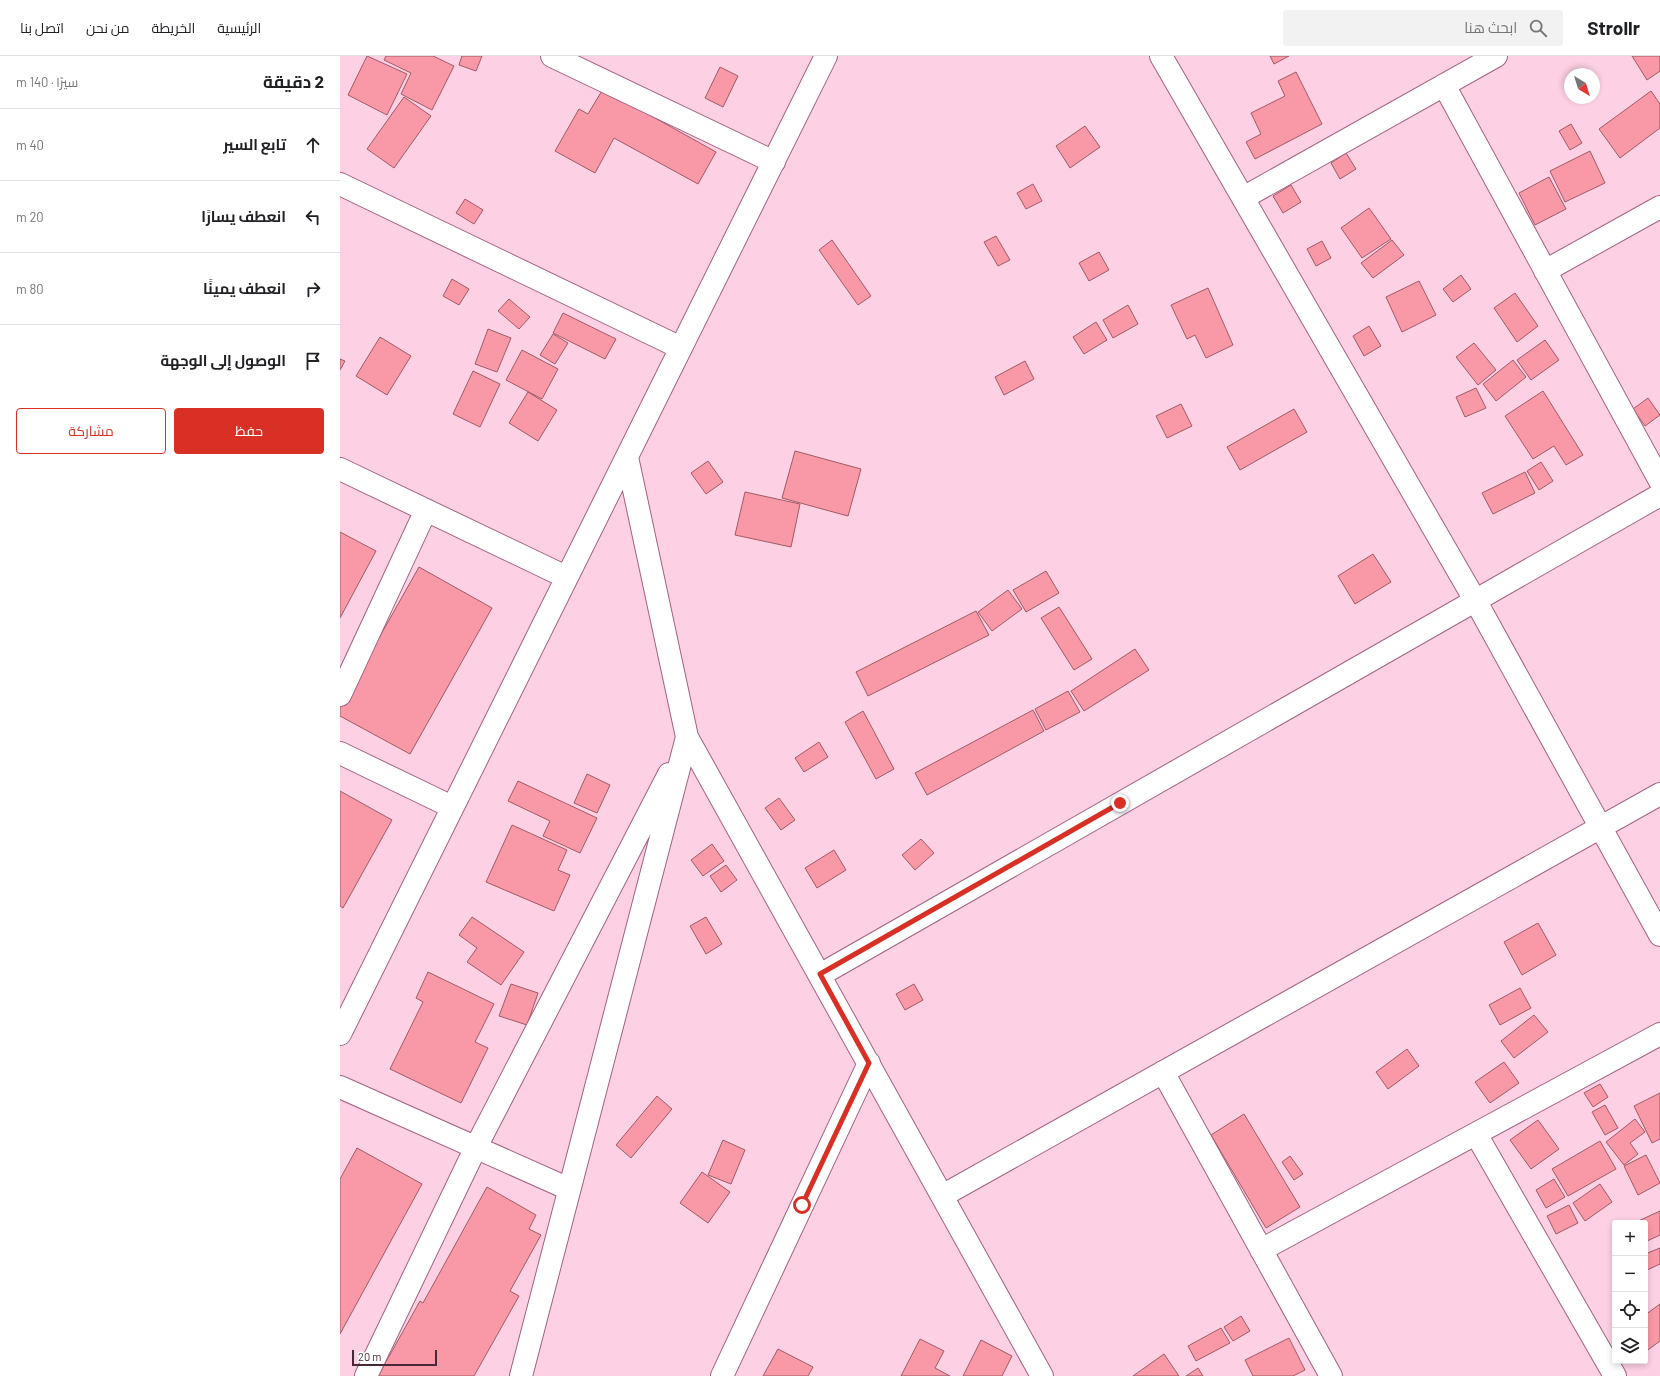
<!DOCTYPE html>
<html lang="ar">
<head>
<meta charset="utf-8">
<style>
	:root { --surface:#fff; --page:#f2f2f2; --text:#202124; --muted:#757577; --line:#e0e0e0; --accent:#d93025 }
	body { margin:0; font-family:Barlow,Cairo,sans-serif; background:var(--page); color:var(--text); direction:rtl }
	.controls { position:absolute; right:12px; bottom:12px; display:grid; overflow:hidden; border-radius:4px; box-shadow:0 2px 6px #0003 }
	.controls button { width:36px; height:36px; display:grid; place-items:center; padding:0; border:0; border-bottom:1px solid var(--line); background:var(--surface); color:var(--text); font:20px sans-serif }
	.compass { position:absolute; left:1224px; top:12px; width:36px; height:36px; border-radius:50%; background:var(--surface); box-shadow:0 2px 6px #0003; rotate:142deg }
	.scale { position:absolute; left:12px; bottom:10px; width:85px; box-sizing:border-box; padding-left:4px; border:2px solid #452936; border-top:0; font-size:11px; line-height:14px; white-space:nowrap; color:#452936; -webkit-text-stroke:3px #fff; paint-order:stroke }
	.stop { position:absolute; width:12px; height:12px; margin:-9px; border:3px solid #d93025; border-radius:50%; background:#fff }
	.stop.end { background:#d93025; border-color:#fff; box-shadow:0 1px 4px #0008 }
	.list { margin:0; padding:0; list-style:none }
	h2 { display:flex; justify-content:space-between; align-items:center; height:52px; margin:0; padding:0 16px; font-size:17px }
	h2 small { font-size:13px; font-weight:400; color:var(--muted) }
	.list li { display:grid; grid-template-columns:26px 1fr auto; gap:12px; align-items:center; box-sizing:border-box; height:72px; padding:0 16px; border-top:1px solid var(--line) }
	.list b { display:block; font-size:15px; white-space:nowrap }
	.list em { font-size:13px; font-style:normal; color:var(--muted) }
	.actions { display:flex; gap:8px; padding:12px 16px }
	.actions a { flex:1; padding:9px 0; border:1px solid var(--accent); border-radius:4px; text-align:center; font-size:14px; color:var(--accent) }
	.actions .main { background:var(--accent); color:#fff }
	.icon { flex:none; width:22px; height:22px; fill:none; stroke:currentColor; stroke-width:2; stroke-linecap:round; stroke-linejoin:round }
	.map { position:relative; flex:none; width:1320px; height:1320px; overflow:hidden; direction:ltr }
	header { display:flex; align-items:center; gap:24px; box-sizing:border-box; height:56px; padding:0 20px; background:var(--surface); border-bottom:1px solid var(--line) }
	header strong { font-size:19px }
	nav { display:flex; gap:22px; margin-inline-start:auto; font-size:14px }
	.search { width:280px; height:36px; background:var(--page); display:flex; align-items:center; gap:10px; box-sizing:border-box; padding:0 14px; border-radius:4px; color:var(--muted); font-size:15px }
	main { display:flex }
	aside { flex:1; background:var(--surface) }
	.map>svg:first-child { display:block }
	.building { fill:#f999a7; stroke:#a15a65 }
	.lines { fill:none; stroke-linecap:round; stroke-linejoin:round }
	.minor-casing { stroke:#a36181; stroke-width:24 }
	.minor { stroke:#fff; stroke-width:22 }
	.route { stroke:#d93025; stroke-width:5 }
</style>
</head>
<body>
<header>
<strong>Strollr</strong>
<div class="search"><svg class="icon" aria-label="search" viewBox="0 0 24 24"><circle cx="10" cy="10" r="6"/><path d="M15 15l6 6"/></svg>ابحث هنا</div>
<nav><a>الرئيسية</a><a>الخريطة</a><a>من نحن</a><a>اتصل بنا</a></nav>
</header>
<main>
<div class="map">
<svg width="1320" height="1320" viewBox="0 0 1320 1320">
	<rect width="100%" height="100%" fill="#fdd0e4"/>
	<!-- building -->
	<path class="building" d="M27,0L67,18L47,59L8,39Z
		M46,0H93L114,10L92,54L61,38L71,17L44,4Z
		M122,0H142L136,15L119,9Z
		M930,0H949L934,8Z
		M1292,0H1320V15L1307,24Z
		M380,11L398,20L383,51L365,42Z
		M956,16L982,68L915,103L906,86L921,78L911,57L945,40L938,25Z
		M263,33L376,96L358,128L274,82L255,117L215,95L239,53L248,58Z
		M1311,35L1320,48V72L1280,102L1259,73Z
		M64,41L91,60L54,112L27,93Z
		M1231,68L1242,87L1230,94L1219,75Z
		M745,70L760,91L730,112L716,90Z
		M1250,95L1265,127L1225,146L1210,115Z
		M1006,97L1016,113L1000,123L991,107Z
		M1209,121L1226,153L1195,169L1179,137Z
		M693,128L702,145L686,153L677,137Z
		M951,129L961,146L943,157L933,140Z
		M125,143L143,154L134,168L116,157Z
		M1029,152L1051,183L1022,202L1001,172Z
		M656,180L670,204L658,210L644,186Z
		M492,184L531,240L518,249L479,194Z
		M1052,184L1064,199L1033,222L1021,207Z
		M982,185L991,202L976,210L967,193Z
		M759,196L769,214L749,225L739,207Z
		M1121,219L1131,233L1113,246L1103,233Z
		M112,223L129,233L119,249L103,240Z
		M1079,225L1096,259L1062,276L1046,241Z
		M868,232L893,289L866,302L855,279L847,283L831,249Z
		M1175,237L1198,270L1177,286L1154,252Z
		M169,243L190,261L179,273L158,255Z
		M788,249L798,268L773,282L763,264Z
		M223,257L276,283L265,303L213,277Z
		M756,266L767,284L744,298L733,281Z
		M1029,270L1041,290L1024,300L1013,280Z
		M148,273L171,282L157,316L135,308Z
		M213,278L228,287L215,308L200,299Z
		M40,281L71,300L47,339L16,320Z
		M1205,284L1219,304L1191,324L1177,304Z
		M1134,287L1156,314L1138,329L1116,301Z
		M182,294L218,313L202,343L166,324Z
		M0,303L5,305L0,314Z
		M1173,304L1186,321L1156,345L1143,328Z
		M685,305L694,323L664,339L655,321Z
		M133,315L160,328L140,371L113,358Z
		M1136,332L1146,352L1125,361L1116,341Z
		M1203,335L1243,399L1226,409L1214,390L1193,403L1165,360Z
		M188,336L217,354L198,385L169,367Z
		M1308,342L1320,359L1305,370L1293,353Z
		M841,348L852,370L827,382L816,360Z
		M954,353L967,376L900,414L887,391Z
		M455,395L521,413L508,460L442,442Z
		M368,405L383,426L366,438L351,417Z
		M1201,406L1213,425L1199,434L1187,415Z
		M1185,416L1195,437L1153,458L1142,437Z
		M405,436L460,448L451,491L395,479Z
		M0,476L36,495L0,562Z
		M1033,498L1051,526L1015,548L998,520Z
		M79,511L152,552L70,698L0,660V651Z
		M706,515L719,537L686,556L673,534Z
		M668,534L682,553L652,575L638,556Z
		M719,551L752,603L734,614L701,562Z
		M636,555L649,579L528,640L516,616Z
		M795,593L809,614L744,655L731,635Z
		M728,635L740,656L706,674L695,653Z
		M693,654L704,675L587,739L575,717Z
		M523,655L554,713L536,723L505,666Z
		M479,686L488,701L464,716L455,702Z
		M247,718L270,729L257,757L234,747Z
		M178,725L257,762L240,797L203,780L210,765L168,745Z
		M0,735L52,764L3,852L0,850Z
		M439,742L455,764L441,774L425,752Z
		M172,769L227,794L218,814L230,819L214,855L146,826Z
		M581,783L594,797L575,814L562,799Z
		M372,788L384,805L363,820L351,804Z
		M494,794L506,814L477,832L465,812Z
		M386,809L397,824L381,836L370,820Z
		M132,861L184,896L161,929L127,906L137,892L119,879Z
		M366,861L382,888L366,898L350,870Z
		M1198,867L1216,899L1182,919L1164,886Z
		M88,916L154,948L135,986L148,992L121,1047L50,1013L83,946L76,942Z
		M171,928L198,937L187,969L159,960Z
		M574,928L583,944L565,954L556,938Z
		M1180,932L1191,952L1160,969L1149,949Z
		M1194,959L1208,976L1174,1002L1161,985Z
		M1067,993L1079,1010L1048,1033L1036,1016Z
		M1164,1006L1179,1027L1150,1047L1135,1026Z
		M1260,1028L1268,1041L1253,1051L1244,1037Z
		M1320,1037V1083L1312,1087L1294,1050Z
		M317,1040L332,1053L291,1102L276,1089Z
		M1265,1049L1278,1072L1265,1079L1252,1056Z
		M904,1058L960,1151L926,1172L871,1079Z
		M1295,1063L1305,1076L1290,1087L1298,1098L1284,1109L1266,1086Z
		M1198,1064L1219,1093L1191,1113L1170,1084Z
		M383,1084L405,1094L391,1128L368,1119Z
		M1260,1085L1276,1113L1228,1140L1212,1113Z
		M17,1092L82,1128L0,1278V1123Z
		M1306,1099L1320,1127L1298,1139L1284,1110Z
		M950,1100L963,1118L954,1124L942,1106Z
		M362,1116L390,1136L368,1167L340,1147Z
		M1214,1123L1225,1141L1206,1152L1196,1134Z
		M1260,1128L1272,1146L1245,1165L1233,1147Z
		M147,1131L196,1159L189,1173L201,1179L170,1235L179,1240L134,1320H38L80,1245L83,1247Z
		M1229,1149L1238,1167L1216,1178L1207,1160Z
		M1320,1155V1179L1305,1186V1167H1294Z
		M1320,1192V1208L1305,1215V1198Z
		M1320,1248V1285L1305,1296V1259Z
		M901,1260L910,1275L893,1285L884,1271Z
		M881,1272L890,1287L856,1305L848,1290Z
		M949,1282L965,1314L953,1320H913L905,1304Z
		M580,1283L604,1295L595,1312L610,1320H561Z
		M641,1284L672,1300L662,1320H623Z
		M438,1293L473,1311L468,1320H423Z
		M824,1298L839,1320H793Z
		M858,1312L863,1320H846Z"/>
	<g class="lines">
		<!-- minor casing -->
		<g class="minor-casing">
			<path id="minor" d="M212,0L434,106
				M821,0L1139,551L1320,879
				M1104,29L1320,425
				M0,128L341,292
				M903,142L1156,0
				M1205,215L1320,151
				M0,413L226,521
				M0,639L86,454
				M347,681L702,1320
				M0,697L112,751
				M480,919L1320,439
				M0,978L486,0
				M823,1016L991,1320
				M0,1031L229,1133
				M1136,1078L1275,1320
				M602,1140L1320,738
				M921,1194L1320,978
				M26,1320L136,1091L329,718
				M181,1320L347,681L287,401
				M382,1320L529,1007"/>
		</g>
		<!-- minor -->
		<use href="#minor" class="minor"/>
	</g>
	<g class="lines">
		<!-- route -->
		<path class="route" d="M462,1149L529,1007L480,918L780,747"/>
	</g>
</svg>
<div class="controls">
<button>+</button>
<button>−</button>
<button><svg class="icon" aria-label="locate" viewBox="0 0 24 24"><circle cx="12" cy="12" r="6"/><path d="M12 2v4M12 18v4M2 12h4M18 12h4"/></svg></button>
<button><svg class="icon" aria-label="layers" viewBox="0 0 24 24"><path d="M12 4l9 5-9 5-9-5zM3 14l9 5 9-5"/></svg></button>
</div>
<svg class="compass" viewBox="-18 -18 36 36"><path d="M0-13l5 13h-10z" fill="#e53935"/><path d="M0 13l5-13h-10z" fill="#757577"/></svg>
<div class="scale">20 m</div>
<div class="stop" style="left:462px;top:1149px"></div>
<div class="stop end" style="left:780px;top:747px"></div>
</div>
<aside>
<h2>2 دقيقة<small>سيرًا · 140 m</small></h2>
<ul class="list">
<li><svg class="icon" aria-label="ahead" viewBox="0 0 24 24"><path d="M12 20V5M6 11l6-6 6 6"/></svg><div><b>تابع السير</b></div><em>40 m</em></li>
<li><svg class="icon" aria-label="left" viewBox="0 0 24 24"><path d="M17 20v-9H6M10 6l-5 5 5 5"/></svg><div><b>انعطف يسارًا</b></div><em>20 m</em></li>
<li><svg class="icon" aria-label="right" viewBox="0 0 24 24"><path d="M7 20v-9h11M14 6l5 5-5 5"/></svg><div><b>انعطف يمينًا</b></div><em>80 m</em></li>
<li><svg class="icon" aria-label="arrive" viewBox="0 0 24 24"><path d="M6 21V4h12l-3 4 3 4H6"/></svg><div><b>الوصول إلى الوجهة</b></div></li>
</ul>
<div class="actions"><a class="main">حفظ</a><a>مشاركة</a></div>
</aside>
</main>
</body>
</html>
